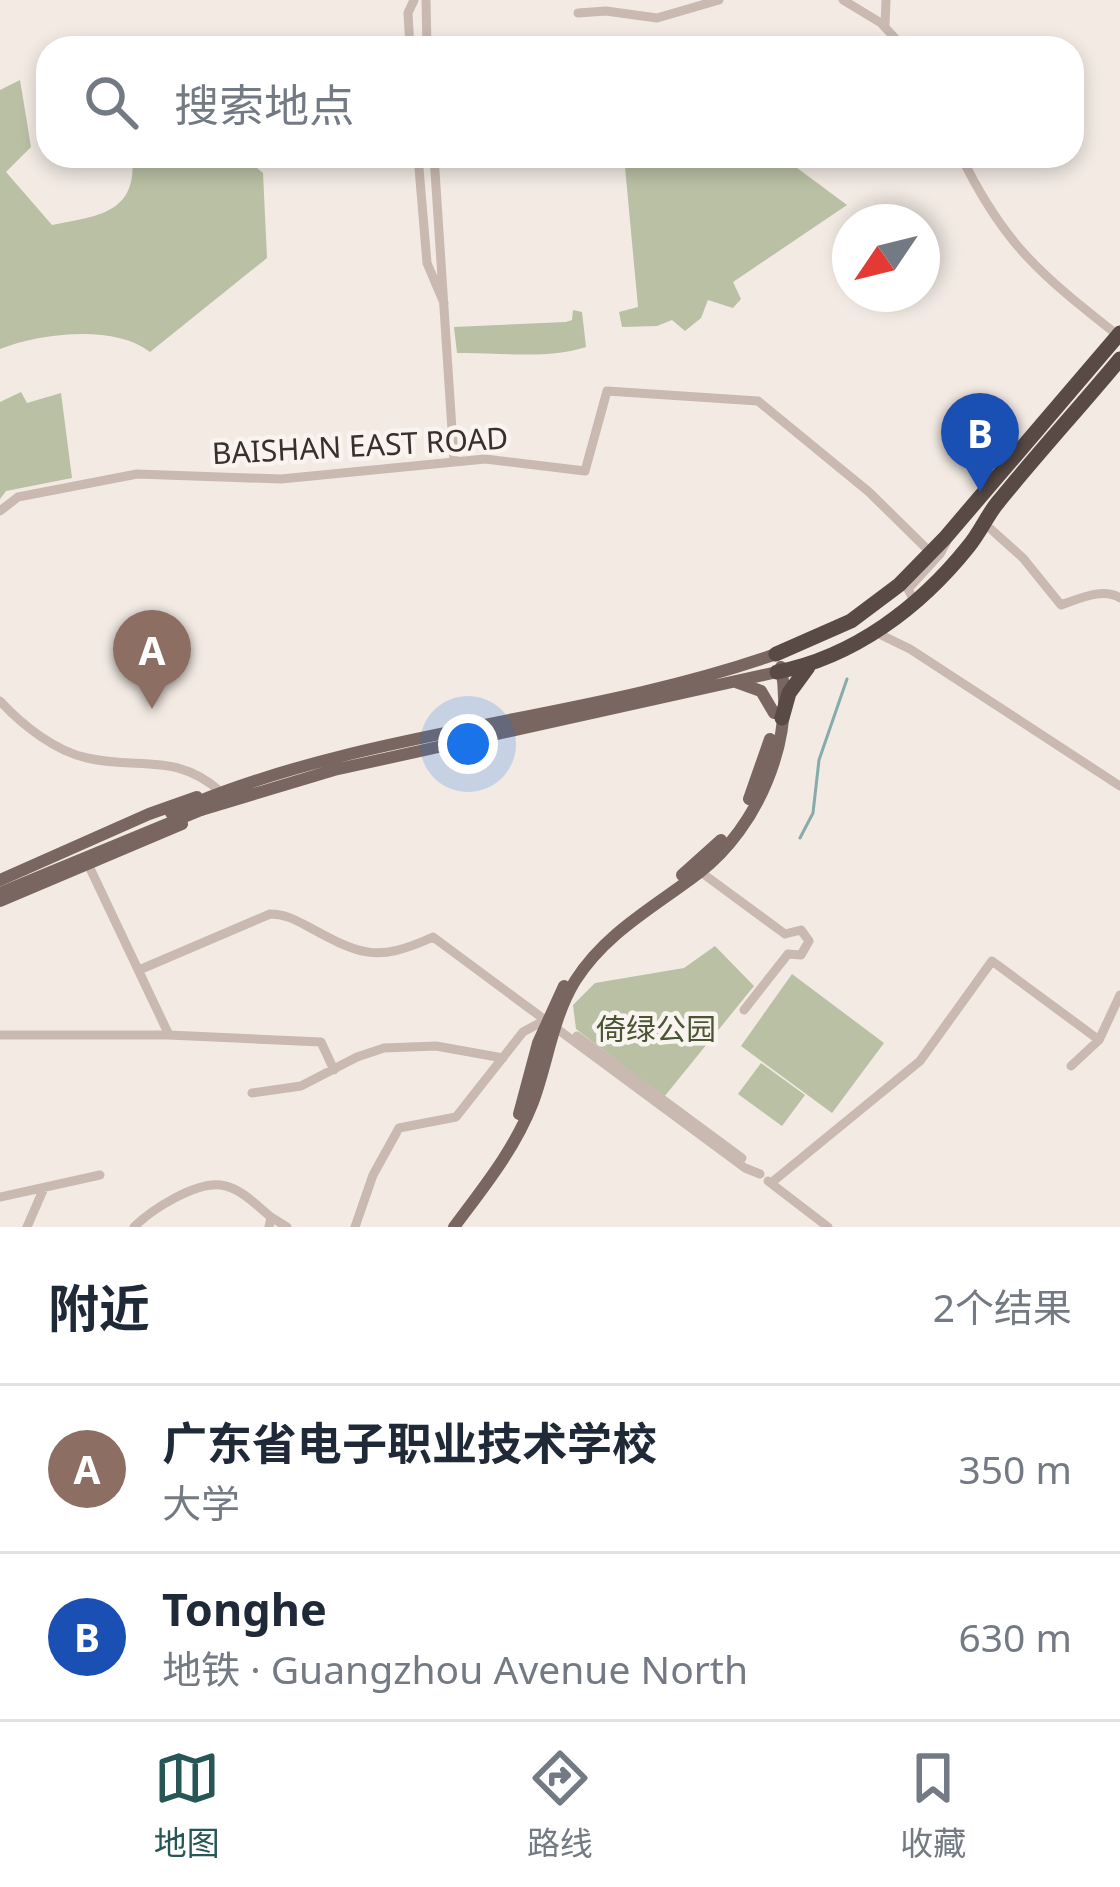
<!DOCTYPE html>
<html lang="zh">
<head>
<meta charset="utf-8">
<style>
	:root { --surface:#fff; --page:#f2f2f3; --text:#1f2937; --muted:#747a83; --line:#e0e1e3; --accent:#275656 }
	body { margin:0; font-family:"Noto Sans","Noto Sans SC",sans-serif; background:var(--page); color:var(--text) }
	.compass { position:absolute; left:832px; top:204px; width:108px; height:108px; border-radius:50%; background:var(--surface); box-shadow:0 6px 18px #0003; rotate:235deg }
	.you { position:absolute; left:468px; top:744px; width:42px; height:42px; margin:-30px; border:9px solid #fff; border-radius:50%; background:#1a73e8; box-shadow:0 0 0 18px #1a73e833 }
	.badge { display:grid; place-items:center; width:78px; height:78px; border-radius:50%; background:var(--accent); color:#fff; font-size:39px; font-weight:700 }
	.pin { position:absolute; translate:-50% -99px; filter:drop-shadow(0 3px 6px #0008) }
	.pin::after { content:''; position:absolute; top:63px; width:42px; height:36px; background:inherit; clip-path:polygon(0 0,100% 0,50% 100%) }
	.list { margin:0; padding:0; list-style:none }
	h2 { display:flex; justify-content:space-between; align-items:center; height:156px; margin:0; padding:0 48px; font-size:51px }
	h2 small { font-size:39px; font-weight:400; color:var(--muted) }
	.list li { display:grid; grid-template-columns:78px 1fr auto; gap:36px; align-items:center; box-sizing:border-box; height:168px; padding:0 48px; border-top:3px solid var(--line) }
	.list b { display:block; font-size:45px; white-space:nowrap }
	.list p { margin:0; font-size:39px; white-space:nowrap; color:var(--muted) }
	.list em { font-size:39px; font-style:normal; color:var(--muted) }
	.icon { flex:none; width:66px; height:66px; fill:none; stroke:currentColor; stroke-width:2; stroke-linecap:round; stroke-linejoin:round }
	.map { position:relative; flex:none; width:1120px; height:1227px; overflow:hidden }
	.search { position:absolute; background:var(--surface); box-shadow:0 6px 18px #0003; left:36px; right:36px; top:36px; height:132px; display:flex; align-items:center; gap:30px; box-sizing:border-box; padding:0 42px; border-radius:36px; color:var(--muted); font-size:45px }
	.sheet { height:492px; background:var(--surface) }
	nav { display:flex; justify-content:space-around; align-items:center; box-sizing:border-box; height:168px; border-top:3px solid var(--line); background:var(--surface); font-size:33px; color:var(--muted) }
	nav a { display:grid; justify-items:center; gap:6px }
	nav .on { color:var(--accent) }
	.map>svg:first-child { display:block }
	.green { fill:#b9c0a4 }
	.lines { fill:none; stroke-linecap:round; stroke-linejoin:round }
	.stream { stroke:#85acab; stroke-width:3 }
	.minor { stroke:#c9b9b0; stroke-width:9 }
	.major { stroke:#796660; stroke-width:12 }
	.highway { stroke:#594a45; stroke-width:15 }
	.major-bridge { stroke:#796660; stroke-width:12 }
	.labels { text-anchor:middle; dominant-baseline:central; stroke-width:9; stroke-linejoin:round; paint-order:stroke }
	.street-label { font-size:30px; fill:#39302d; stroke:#f9f4f0 }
	.park-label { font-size:30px; fill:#4b5533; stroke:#f9f4f0 }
</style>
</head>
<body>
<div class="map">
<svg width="1120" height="1227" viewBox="0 0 1120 1227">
	<rect width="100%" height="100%" fill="#f2eae3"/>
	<!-- green -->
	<path class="green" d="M20,80L31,147L6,172L52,225C97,216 138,214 132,156H250L251,163L263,173L267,258L150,352C115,324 40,333 0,349V90Z
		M624,156H781L847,205L733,282L741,299L733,308L708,300L701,318L685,331L672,320L657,326L622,327L619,312L638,307Z
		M573,310L582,312L586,347C546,360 500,352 457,353L454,327L566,322L572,320Z
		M21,392L27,403L61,393L72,478L6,491L0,499V402Z
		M715,946L754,986L664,1097L576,1029L573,1005L595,983L684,968Z
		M792,974L884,1043L832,1113L741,1046Z
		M761,1063L805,1095L782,1126L738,1094Z"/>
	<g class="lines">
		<!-- stream -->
		<path class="stream" d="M800,838L813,813L819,760L847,679"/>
		<!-- minor -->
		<path class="minor" d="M426,0L427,48
			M843,0L881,23L904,48
			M578,13L606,11L657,18L719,0
			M885,26L886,0
			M410,48L408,13L414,0
			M418,156L427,263L444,303
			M434,156L454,460
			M961,156C1005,247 1043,276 1120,337
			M0,511L18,497L137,474L281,479L485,459L585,471L607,391L758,401L869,492L930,552
			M984,523L1023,558L1061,605C1079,599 1103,587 1120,598
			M915,603L908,589L940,554L946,543
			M875,632L910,649L1120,786
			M0,701C22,725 55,751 87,758C140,770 176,752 221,792
			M88,864L169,1035
			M698,870L785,934
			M785,934L801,930L809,941L801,955L788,954
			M139,970L270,914C284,914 294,919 307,926C360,955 376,963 433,937L745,1168L760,1174
			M744,1010L788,954
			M0,1035H169L321,1042L334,1070
			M577,1036L742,1158
			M1071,1066L1099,1040L1120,995
			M252,1093L301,1086L357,1057L384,1048L436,1046L503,1058
			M768,1181L828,1227
			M771,1183L920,1061L992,961L1099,1040
			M0,1197L100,1175
			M271,1217L287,1227
			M27,1227L44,1188
			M134,1227C152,1209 195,1182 221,1185C241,1188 256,1205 271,1217L269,1227
			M355,1227L373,1175L399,1128L456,1117L523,1032L547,1019"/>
		<!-- major -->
		<path class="major" d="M736,682L761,691L774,713
			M749,799L770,739
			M197,802C383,727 588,720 776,654
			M201,810L334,770L777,672
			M682,875L721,840
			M0,880L149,814L197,797
			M0,901L182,824
			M519,1114L538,1043L564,986
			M454,1227C483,1188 515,1149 533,1102C548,1062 552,1019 575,981C606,932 656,906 700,872C758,827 795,740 781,667"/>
		<!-- highway -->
		<path class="highway" d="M776,654L851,621L899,585L945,538L1120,333
			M777,672C854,657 920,607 968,547C980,533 987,515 999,501C1038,453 1080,407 1120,359
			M782,718L789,693L808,667"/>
		<!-- major-bridge -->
		<path class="major-bridge" d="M171,813L197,802
			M0,893L201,810"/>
	</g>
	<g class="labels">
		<!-- street labels -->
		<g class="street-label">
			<text transform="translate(360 445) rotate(-3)">BAISHAN EAST ROAD</text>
		</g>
		<!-- park labels -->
		<g class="park-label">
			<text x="656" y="1028">倚绿公园</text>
		</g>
	</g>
</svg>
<svg class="compass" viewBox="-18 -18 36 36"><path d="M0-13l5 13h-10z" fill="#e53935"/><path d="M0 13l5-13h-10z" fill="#747a83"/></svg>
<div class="you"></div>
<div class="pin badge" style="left:152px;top:709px;background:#8d6e63">A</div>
<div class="pin badge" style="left:980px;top:492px;background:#1a4fb4">B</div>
<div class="search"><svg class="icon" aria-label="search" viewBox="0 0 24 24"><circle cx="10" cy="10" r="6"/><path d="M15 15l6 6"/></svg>搜索地点</div>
</div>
<section class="sheet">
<h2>附近<small>2个结果</small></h2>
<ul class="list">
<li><span class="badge" style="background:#8d6e63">A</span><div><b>广东省电子职业技术学校</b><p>大学</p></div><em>350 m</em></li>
<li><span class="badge" style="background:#1a4fb4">B</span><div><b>Tonghe</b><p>地铁 · Guangzhou Avenue North</p></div><em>630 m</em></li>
</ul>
</section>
<nav>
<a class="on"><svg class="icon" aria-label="map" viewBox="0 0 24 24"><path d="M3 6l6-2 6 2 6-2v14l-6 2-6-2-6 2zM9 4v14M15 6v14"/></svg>地图</a>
<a><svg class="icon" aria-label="directions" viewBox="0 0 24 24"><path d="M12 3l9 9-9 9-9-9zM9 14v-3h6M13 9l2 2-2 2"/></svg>路线</a>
<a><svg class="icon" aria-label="saved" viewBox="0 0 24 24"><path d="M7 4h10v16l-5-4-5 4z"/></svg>收藏</a>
</nav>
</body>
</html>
